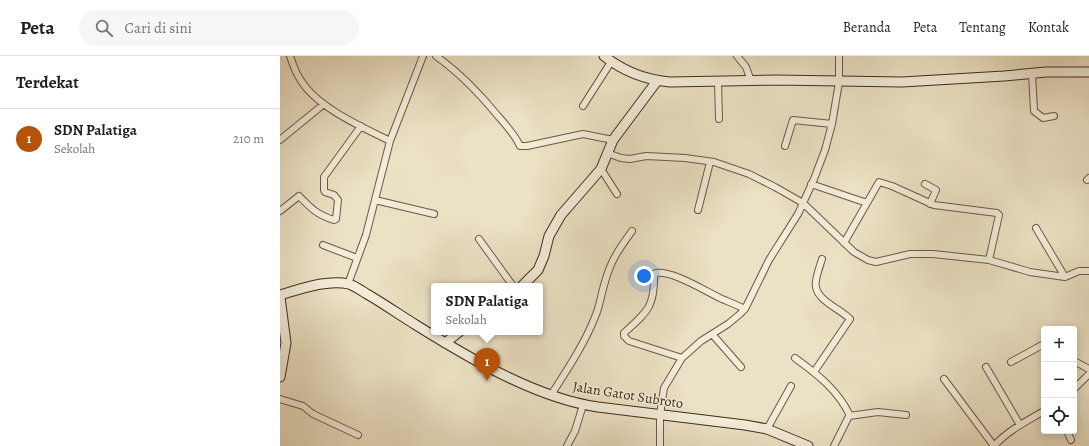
<!DOCTYPE html>
<html lang="id">
<head>
<meta charset="utf-8">
<style>
	:root { --surface:#fff; --page:#f6f6f6; --text:#202124; --muted:#757577; --line:#e0e0e0; --accent:#b45309 }
	body { margin:0; font-family:Alegreya,serif; background:var(--page); color:var(--text) }
	.controls { position:absolute; right:12px; bottom:12px; display:grid; overflow:hidden; border-radius:4px; box-shadow:0 2px 10px #0003 }
	.controls button { width:36px; height:36px; display:grid; place-items:center; padding:0; border:0; border-bottom:1px solid var(--line); background:var(--surface); color:var(--text); font:20px sans-serif }
	.you { position:absolute; left:364px; top:220px; width:14px; height:14px; margin:-10px; border:3px solid #fff; border-radius:50%; background:#1a73e8; box-shadow:0 0 0 6px #1a73e833 }
	.badge { display:grid; place-items:center; width:26px; height:26px; border-radius:50%; background:var(--accent); color:#fff; font-size:13px; font-weight:700 }
	.pin { position:absolute; translate:-50% -33px; filter:drop-shadow(0 1px 2px #0008) }
	.pin::after { content:''; position:absolute; top:21px; width:14px; height:12px; background:inherit; clip-path:polygon(0 0,100% 0,50% 100%) }
	.popup { position:absolute; left:151px; top:227px; width:112px; height:52px; box-sizing:border-box; display:grid; place-content:center; border-radius:4px; background:var(--surface); filter:drop-shadow(0 1px 3px #0005); font-size:13px; white-space:nowrap; color:var(--muted) }
	.popup b { font-size:15px; color:var(--text) }
	.popup::after { content:''; position:absolute; left:50%; top:100%; margin-left:-8px; border:8px solid transparent; border-top-color:var(--surface) }
	.list { margin:0; padding:0; list-style:none }
	h2 { display:flex; justify-content:space-between; align-items:center; height:52px; margin:0; padding:0 16px; font-size:17px }
	h2 small { font-size:13px; font-weight:400; color:var(--muted) }
	.list li { display:grid; grid-template-columns:26px 1fr auto; gap:12px; align-items:center; box-sizing:border-box; height:60px; padding:0 16px; border-top:1px solid var(--line) }
	.list b { display:block; font-size:15px; white-space:nowrap }
	.list p { margin:0; font-size:13px; white-space:nowrap; color:var(--muted) }
	.list em { font-size:13px; font-style:normal; color:var(--muted) }
	.icon { flex:none; width:22px; height:22px; fill:none; stroke:currentColor; stroke-width:2; stroke-linecap:round; stroke-linejoin:round }
	.map { position:relative; flex:none; width:809px; height:390px; overflow:hidden }
	header { display:flex; align-items:center; gap:24px; box-sizing:border-box; height:56px; padding:0 20px; background:var(--surface); border-bottom:1px solid var(--line) }
	header strong { font-size:19px }
	nav { display:flex; gap:22px; margin-inline-start:auto; font-size:14px }
	.search { width:280px; height:36px; background:var(--page); display:flex; align-items:center; gap:10px; box-sizing:border-box; padding:0 14px; border-radius:22px; color:var(--muted); font-size:15px }
	main { display:flex }
	aside { flex:1; background:var(--surface) }
	.map>svg:first-child { display:block }
	.lines { fill:none; stroke-linecap:round; stroke-linejoin:round }
	.street-casing { stroke:#6c5942; stroke-width:8 }
	.secondary-casing { stroke:#422c17; stroke-width:11 }
	.street { stroke:#f2ecd9; stroke-width:6 }
	.secondary { stroke:#f2ecd9; stroke-width:9 }
	.labels { text-anchor:middle; dominant-baseline:central; stroke-width:3; stroke-linejoin:round; paint-order:stroke }
	.street-label { font-size:14px; fill:#422c17; stroke:#f2ecd9 }
</style>
</head>
<body>
<header>
<strong>Peta</strong>
<div class="search"><svg class="icon" aria-label="search" viewBox="0 0 24 24"><circle cx="10" cy="10" r="6"/><path d="M15 15l6 6"/></svg>Cari di sini</div>
<nav><a>Beranda</a><a>Peta</a><a>Tentang</a><a>Kontak</a></nav>
</header>
<main>
<aside>
<h2>Terdekat<small></small></h2>
<ul class="list">
<li><span class="badge">1</span><div><b>SDN Palatiga</b><p>Sekolah</p></div><em>210 m</em></li>
</ul>
</aside>
<div class="map">
<svg width="809" height="390" viewBox="0 0 809 390">
	<rect width="100%" height="100%" fill="#ebe1c4"/>
	<filter id="stains"><feTurbulence type="fractalNoise" baseFrequency=".005" numOctaves="4"/><feColorMatrix values="0 0 0 0 .2 0 0 0 0 .09 0 0 0 0 .02 0 0 0 .5 -.17"/></filter>
	<radialGradient id="worn" r=".72"><stop offset=".6" stop-color="#630" stop-opacity="0"/><stop offset="1" stop-color="#630" stop-opacity=".3"/></radialGradient>
	<g class="lines">
		<!-- street casing -->
		<g class="street-casing">
			<path id="street" d="M10,0C13,8 15,16 20,23C36,51 82,71 110,85L143,0
				M156,0C180,17 200,38 218,60C227,70 235,79 240,90H247L303,78L333,84
				M457,0L466,11L471,25
				M752,17L754,55L763,62L774,60
				M438,26L439,63
				M303,50L331,6
				M0,84L44,48
				M505,90L513,64L552,68
				M327,97L341,102L350,103L366,100L405,102L434,106L469,118L495,131L523,147L574,196L588,204L596,206L630,198H653L709,204L750,216L785,221L799,215H809
				M321,113L337,138
				M807,124L809,122
				M531,128L587,147
				M645,128L656,134L650,148
				M95,144L154,158
				M418,154L430,106
				M0,155L19,140C32,153 36,158 54,164L56,163L58,144L54,139L45,136L44,134V121L81,70
				M756,172L785,221
				M199,183L233,230
				M564,187L599,126L612,130L654,149L717,157L719,159L709,204
				M43,189L77,202
				M68,228L86,179L110,85
				M432,278L461,311
				M402,302L349,285L344,280V277C367,256 375,251 374,218L376,217C394,215 425,235 442,243C449,246 457,249 465,253
				M515,302C537,318 559,335 570,360
				M794,305L809,313
				M731,306L764,288
				M706,311L740,369
				M534,316L570,263C562,254 538,245 536,231C534,225 540,210 542,203
				M664,323L714,390C727,375 747,365 764,355
				M794,333L809,318
				M271,339C287,314 304,289 315,261C320,250 321,238 325,226C331,204 339,193 352,175
				M0,343L23,350L33,358L78,379
				M487,373L511,330
				M787,375L791,384
				M287,390L295,375L303,349
				M380,390V359L384,332L402,302L421,285L448,268L460,258L465,253L489,204L518,158L534,123L545,94L552,68L559,26V0
				M554,390L569,360L598,356L626,359"/>
		</g>
		<!-- secondary casing -->
		<g class="secondary-casing">
			<path id="secondary" d="M324,0C343,15 367,24 390,26L497,24L622,26L724,20L766,16H809
				M242,230L258,214L264,200L269,180L281,159L321,113L333,84L377,25
				M0,239C21,233 47,223 69,228C75,230 82,235 87,238C104,248 120,259 136,269C189,302 256,342 318,351L465,369L487,373L528,390
				M0,241L6,287L0,321
				M165,287L179,276"/>
		</g>
		<!-- street -->
		<use href="#street" class="street"/>
		<!-- secondary -->
		<use href="#secondary" class="secondary"/>
	</g>
	<g class="labels">
		<!-- street labels -->
		<g class="street-label">
			<text transform="translate(348 339) rotate(9)">Jalan Gatot Subroto</text>
		</g>
	</g>
	<rect width="100%" height="100%" filter="url(#stains)"/>
	<rect width="100%" height="100%" fill="url(#worn)"/>
</svg>
<div class="controls">
<button>+</button>
<button>−</button>
<button><svg class="icon" aria-label="locate" viewBox="0 0 24 24"><circle cx="12" cy="12" r="6"/><path d="M12 2v4M12 18v4M2 12h4M18 12h4"/></svg></button>
</div>
<div class="you"></div>
<div class="pin badge" style="left:207px;top:325px">1</div>
<div class="popup"><b>SDN Palatiga</b>Sekolah</div>
</div>
</main>
</body>
</html>
